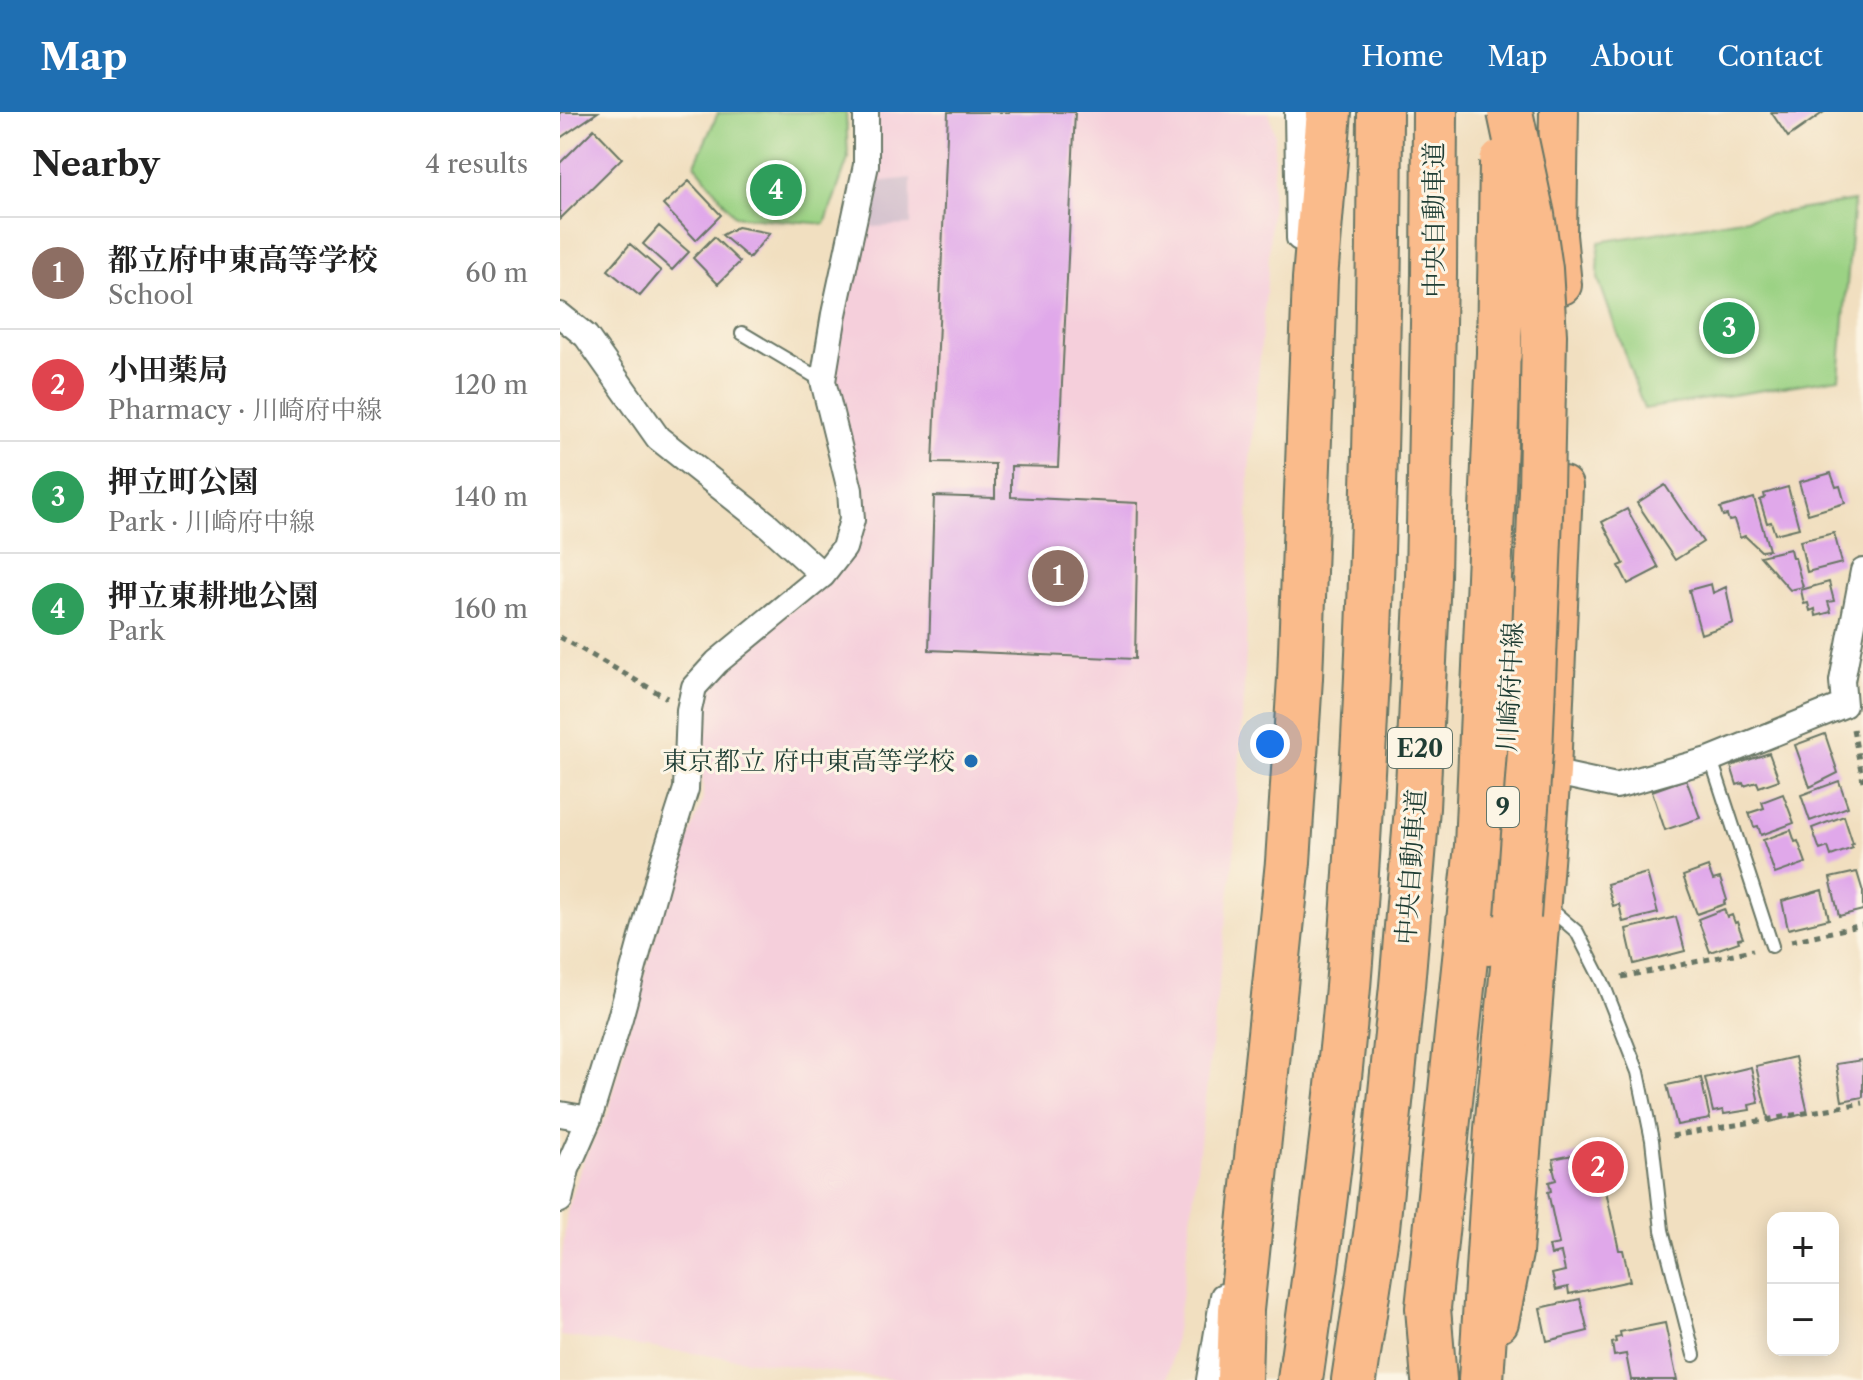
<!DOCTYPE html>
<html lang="en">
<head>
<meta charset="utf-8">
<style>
	:root { --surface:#fff; --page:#f2f2f2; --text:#222; --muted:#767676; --line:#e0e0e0; --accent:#1f6fb2 }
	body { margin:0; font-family:"Libre Caslon Text","Noto Serif JP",serif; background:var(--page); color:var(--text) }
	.controls { position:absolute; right:24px; bottom:24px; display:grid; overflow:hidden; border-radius:16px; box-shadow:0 4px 20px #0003 }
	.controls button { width:72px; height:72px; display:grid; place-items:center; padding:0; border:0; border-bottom:2px solid var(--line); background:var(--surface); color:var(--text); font:40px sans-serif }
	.you { position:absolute; left:710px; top:632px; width:28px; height:28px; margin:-20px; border:6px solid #fff; border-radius:50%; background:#1a73e8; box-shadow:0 0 0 12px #1a73e833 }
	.badge { display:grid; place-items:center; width:52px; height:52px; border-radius:50%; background:var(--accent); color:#fff; font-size:26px; font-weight:700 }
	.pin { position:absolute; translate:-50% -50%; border:4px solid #fff; box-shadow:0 2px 8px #0006 }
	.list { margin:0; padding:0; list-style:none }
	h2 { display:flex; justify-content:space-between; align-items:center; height:104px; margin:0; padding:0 32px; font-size:34px }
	h2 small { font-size:26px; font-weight:400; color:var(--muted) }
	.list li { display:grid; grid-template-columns:52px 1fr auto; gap:24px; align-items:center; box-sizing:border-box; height:112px; padding:0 32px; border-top:2px solid var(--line) }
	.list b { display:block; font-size:30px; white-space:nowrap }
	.list p { margin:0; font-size:26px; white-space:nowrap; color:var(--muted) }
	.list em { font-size:26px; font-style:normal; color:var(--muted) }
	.map { position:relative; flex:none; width:1303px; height:1268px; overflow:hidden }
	header { display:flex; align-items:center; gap:48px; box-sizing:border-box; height:112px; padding:0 40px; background:var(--accent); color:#fff }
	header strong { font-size:38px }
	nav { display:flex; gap:44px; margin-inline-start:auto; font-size:28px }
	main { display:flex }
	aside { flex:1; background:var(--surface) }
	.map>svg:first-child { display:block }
	.built { fill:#f5cfdb }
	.industrial { fill:#d1bdcc }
	.green { fill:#9bd284; stroke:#5d885c; stroke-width:2 }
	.building { fill:#e0a8ea }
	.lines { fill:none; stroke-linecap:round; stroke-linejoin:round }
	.lane-casing { stroke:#687665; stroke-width:16 }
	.street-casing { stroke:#687665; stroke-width:28 }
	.primary-casing { stroke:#687665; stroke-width:42 }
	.highway-casing { stroke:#687665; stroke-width:48 }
	.path { stroke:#687665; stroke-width:5; stroke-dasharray:6 6; stroke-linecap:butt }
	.lane { stroke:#fff; stroke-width:12 }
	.street { stroke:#fff; stroke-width:24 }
	.primary { stroke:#fabb8b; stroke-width:38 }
	.highway { stroke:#fabb8b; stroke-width:44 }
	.highway-bridge-casing { stroke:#687665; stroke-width:48; stroke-linecap:butt }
	.highway-bridge { stroke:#fabb8b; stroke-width:44 }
	.poi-dot { fill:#1f6fb2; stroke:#fcf5e5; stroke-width:3 }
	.labels { text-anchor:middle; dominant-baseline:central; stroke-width:6; stroke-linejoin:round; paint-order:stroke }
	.shield { fill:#fcf5e5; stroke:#617469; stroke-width:2 }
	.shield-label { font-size:24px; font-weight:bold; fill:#1f3d34 }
	.street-label { font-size:26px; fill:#1f3d34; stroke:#fcf5e5 }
	.poi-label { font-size:26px; fill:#1f3d34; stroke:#fcf5e5; text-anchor:end }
</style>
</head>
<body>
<header>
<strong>Map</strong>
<nav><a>Home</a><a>Map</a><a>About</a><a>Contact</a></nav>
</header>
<main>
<aside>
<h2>Nearby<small>4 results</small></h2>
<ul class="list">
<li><span class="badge" style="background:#8d6e63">1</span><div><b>都立府中東高等学校</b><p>School</p></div><em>60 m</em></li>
<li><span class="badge" style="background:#e0444e">2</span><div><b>小田薬局</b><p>Pharmacy · 川崎府中線</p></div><em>120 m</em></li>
<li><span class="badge" style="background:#2e9e5b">3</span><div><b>押立町公園</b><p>Park · 川崎府中線</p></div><em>140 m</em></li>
<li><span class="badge" style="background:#2e9e5b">4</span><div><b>押立東耕地公園</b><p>Park</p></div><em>160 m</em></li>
</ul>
</aside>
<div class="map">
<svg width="1303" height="1268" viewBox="0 0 1303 1268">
	<rect width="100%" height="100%" fill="#fcf5e5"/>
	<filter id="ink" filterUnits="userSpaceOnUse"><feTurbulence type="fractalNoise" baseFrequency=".0125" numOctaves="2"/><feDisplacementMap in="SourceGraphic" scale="16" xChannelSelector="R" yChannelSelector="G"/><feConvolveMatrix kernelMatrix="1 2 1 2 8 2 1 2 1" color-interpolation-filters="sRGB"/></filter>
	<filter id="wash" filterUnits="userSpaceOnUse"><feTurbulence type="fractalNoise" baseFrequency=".006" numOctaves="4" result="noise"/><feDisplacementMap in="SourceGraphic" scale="32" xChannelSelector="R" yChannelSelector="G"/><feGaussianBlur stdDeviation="1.8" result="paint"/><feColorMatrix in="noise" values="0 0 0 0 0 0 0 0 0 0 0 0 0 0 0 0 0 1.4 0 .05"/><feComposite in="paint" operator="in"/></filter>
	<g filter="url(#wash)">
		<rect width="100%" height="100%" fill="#f1dfc0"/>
		<!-- built -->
		<path class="built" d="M316,0H709L715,22L708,160L689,359L686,539L674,743L623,1174L608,1268H339L1,1224L0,1162L7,1100L23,1049L49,999L68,919L100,808L143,687L141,611L152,573L179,546L289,446L304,410L286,312L276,284L277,241L289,185L305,121L316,44Z"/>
		<!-- industrial -->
		<path class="industrial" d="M351,66V113L312,115L317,70Z"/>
		<!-- green -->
		<path class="green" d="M187,0H286L288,47L265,112L175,104L135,52L158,1Z
			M1294,89L1279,266L1084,297L1038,166L1039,130Z"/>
		<g id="blocks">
			<!-- building -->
			<path class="building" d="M0,0H38L0,26Z
				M388,0H515L498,355L451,354V385L578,391L575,547L369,538L374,384L435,386V352L373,351Z
				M1211,0H1264L1228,25Z
				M34,17L62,46L0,107V51Z
				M129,69L161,103L136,128L103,93Z
				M99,114L129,140L112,158L83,132Z
				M177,115L210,121L189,146L162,123Z
				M154,125L180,150L158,172L133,146Z
				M70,132L101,159L80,184L48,158Z
				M1271,361L1276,375L1280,374L1285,391L1248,402L1239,370Z
				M1105,373L1143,430L1115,448L1077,391Z
				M1228,375L1239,416L1215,422L1211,410L1207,411L1200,388L1205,386L1204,382Z
				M1194,386L1209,438L1201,439L1185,424L1180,426L1174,408L1169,409L1167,403L1163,404L1160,396Z
				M1067,397L1099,456L1068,472L1059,454L1064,452L1042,410Z
				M1274,421L1282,451L1247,460L1240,429Z
				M1230,437L1232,446H1235L1243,475L1230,478L1200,444Z
				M1269,470L1274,489L1268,490L1271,500L1256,504L1255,497L1250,499L1248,491L1244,492L1241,478Z
				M1151,472L1153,481L1166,475L1173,511L1141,522L1129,478Z
				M1265,622L1278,661L1250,675L1235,633Z
				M1209,641L1219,668L1199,675L1197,670L1184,674L1183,671L1177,673L1171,654Z
				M1126,667L1140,706L1105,718L1092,679Z
				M1279,669L1288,695L1250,709L1241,683Z
				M1223,682L1234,711L1201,723L1198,714L1194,715L1189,701L1204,696L1202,690Z
				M1284,704L1293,732L1291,733L1293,736L1271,744L1268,735L1260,738L1252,716Z
				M1231,718L1235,730L1238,729L1246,751L1215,762L1203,728Z
				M1148,755L1153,768L1160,766L1167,788L1164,790L1165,792L1137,802L1123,764Z
				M1297,760L1303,780V798L1279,804L1270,766Z
				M1087,761L1098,801L1063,810L1059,792L1053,794L1047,772Z
				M1262,778L1269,807L1228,817L1222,789Z
				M1164,797L1167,805L1172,803L1175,811L1177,810L1183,826L1178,827L1179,830L1150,840L1138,807Z
				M1116,805L1125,839L1074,852L1066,817Z
				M1235,945L1248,1001L1209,1010L1196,954Z
				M1303,948V985L1282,989L1276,952Z
				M1191,955L1199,991L1189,993L1190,998L1164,1002L1163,998L1153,1000L1145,966Z
				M1141,966L1150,1007L1117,1013L1107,973Z
				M1037,1038L1059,1138H1063L1070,1169L1009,1182L1008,1175L996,1178L992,1162L1005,1159L1001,1141L991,1143L989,1134L999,1132L988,1080L991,1079L989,1070L996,1068L993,1056H995L993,1047Z
				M1020,1187L1028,1219L987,1229L980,1196Z
				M1105,1211L1117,1268H1071L1066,1242L1054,1244L1052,1231L1056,1230L1055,1226L1061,1225L1060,1220Z"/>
		</g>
	</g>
	<g filter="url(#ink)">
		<use href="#blocks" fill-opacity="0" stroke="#687665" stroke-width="2"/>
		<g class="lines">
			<!-- lane casing -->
			<g class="lane-casing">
				<path id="lane" d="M182,221L263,269
					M1151,647L1212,834
					M987,794L1017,820L1042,869L1078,960L1092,1028L1102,1118L1134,1243"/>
			</g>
			<!-- street casing -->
			<g class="street-casing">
				<path id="street" d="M737,0L739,126
					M0,203L26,224L98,326L209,414L263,463
					M991,660L1056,674L1151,647L1284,593L1282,569L1303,459
					M0,1002L29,1007
					M0,1088L7,1057L29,1007L60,906L102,752L126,677L129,598L134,575L157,550L263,463L284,436L292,408L290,378L263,269L274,202L306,53V0
					M649,1268L663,1184"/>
			</g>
			<!-- primary casing -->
			<g class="primary-casing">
				<path id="primary" d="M999,0L997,123L1002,173
					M928,834L941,723L955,489
					M939,1210L953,1141L981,789L991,660L1003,374"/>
			</g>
			<!-- highway casing -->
			<g class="highway-casing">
				<path id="highway" d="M679,1268L681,1198L728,750L740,566L755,167L769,0
					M740,1268C759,1137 776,1006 788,875C795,792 799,709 804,626C815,417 819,209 820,0
					M794,1268L817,1116L842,874L857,696L868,465L874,162L875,0
					M874,1268L868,1196L917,734L939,241
					M921,1268L937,1017L958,805"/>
			</g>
			<!-- path -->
			<path class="path" d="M0,525L107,586
				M1293,617L1303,669
				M1231,829L1303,813
				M1062,865L1193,838
				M1112,1024L1303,991"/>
			<!-- lane -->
			<use href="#lane" class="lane"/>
			<!-- street -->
			<use href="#street" class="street"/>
			<!-- primary -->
			<use href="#primary" class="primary"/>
			<!-- highway -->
			<use href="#highway" class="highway"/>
			<!-- highway-bridge casing -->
			<g class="highway-bridge-casing">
				<path id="highway-bridge" d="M950,0L972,103L980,157L984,223L981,379L970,640L958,805
					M939,241L942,50"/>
			</g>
			<!-- highway-bridge -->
			<use href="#highway-bridge" class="highway-bridge"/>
		</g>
	</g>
	<!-- markers -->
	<circle class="poi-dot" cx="411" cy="649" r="8"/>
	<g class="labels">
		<!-- shield labels -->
		<g class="shield">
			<rect x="828" y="616" width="64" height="40" rx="6"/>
			<rect x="927" y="675" width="32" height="40" rx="6"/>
		</g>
		<g class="shield-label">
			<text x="860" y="636">E20</text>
			<text x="943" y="695">9</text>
		</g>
		<!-- street labels -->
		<g class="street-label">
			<text transform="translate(874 108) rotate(-90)">中央自動車道</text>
			<text transform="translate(950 575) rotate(-87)">川崎府中線</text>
			<text transform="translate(851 755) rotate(-86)">中央自動車道</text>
		</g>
		<!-- poi labels -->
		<g class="poi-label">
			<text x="395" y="649">東京都立 府中東高等学校</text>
		</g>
	</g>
</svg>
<div class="controls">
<button>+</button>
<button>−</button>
</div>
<div class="you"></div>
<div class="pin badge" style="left:498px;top:464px;background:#8d6e63">1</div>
<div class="pin badge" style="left:1038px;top:1055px;background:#e0444e">2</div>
<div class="pin badge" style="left:1169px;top:216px;background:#2e9e5b">3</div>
<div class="pin badge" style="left:216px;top:78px;background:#2e9e5b">4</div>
</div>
</main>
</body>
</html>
